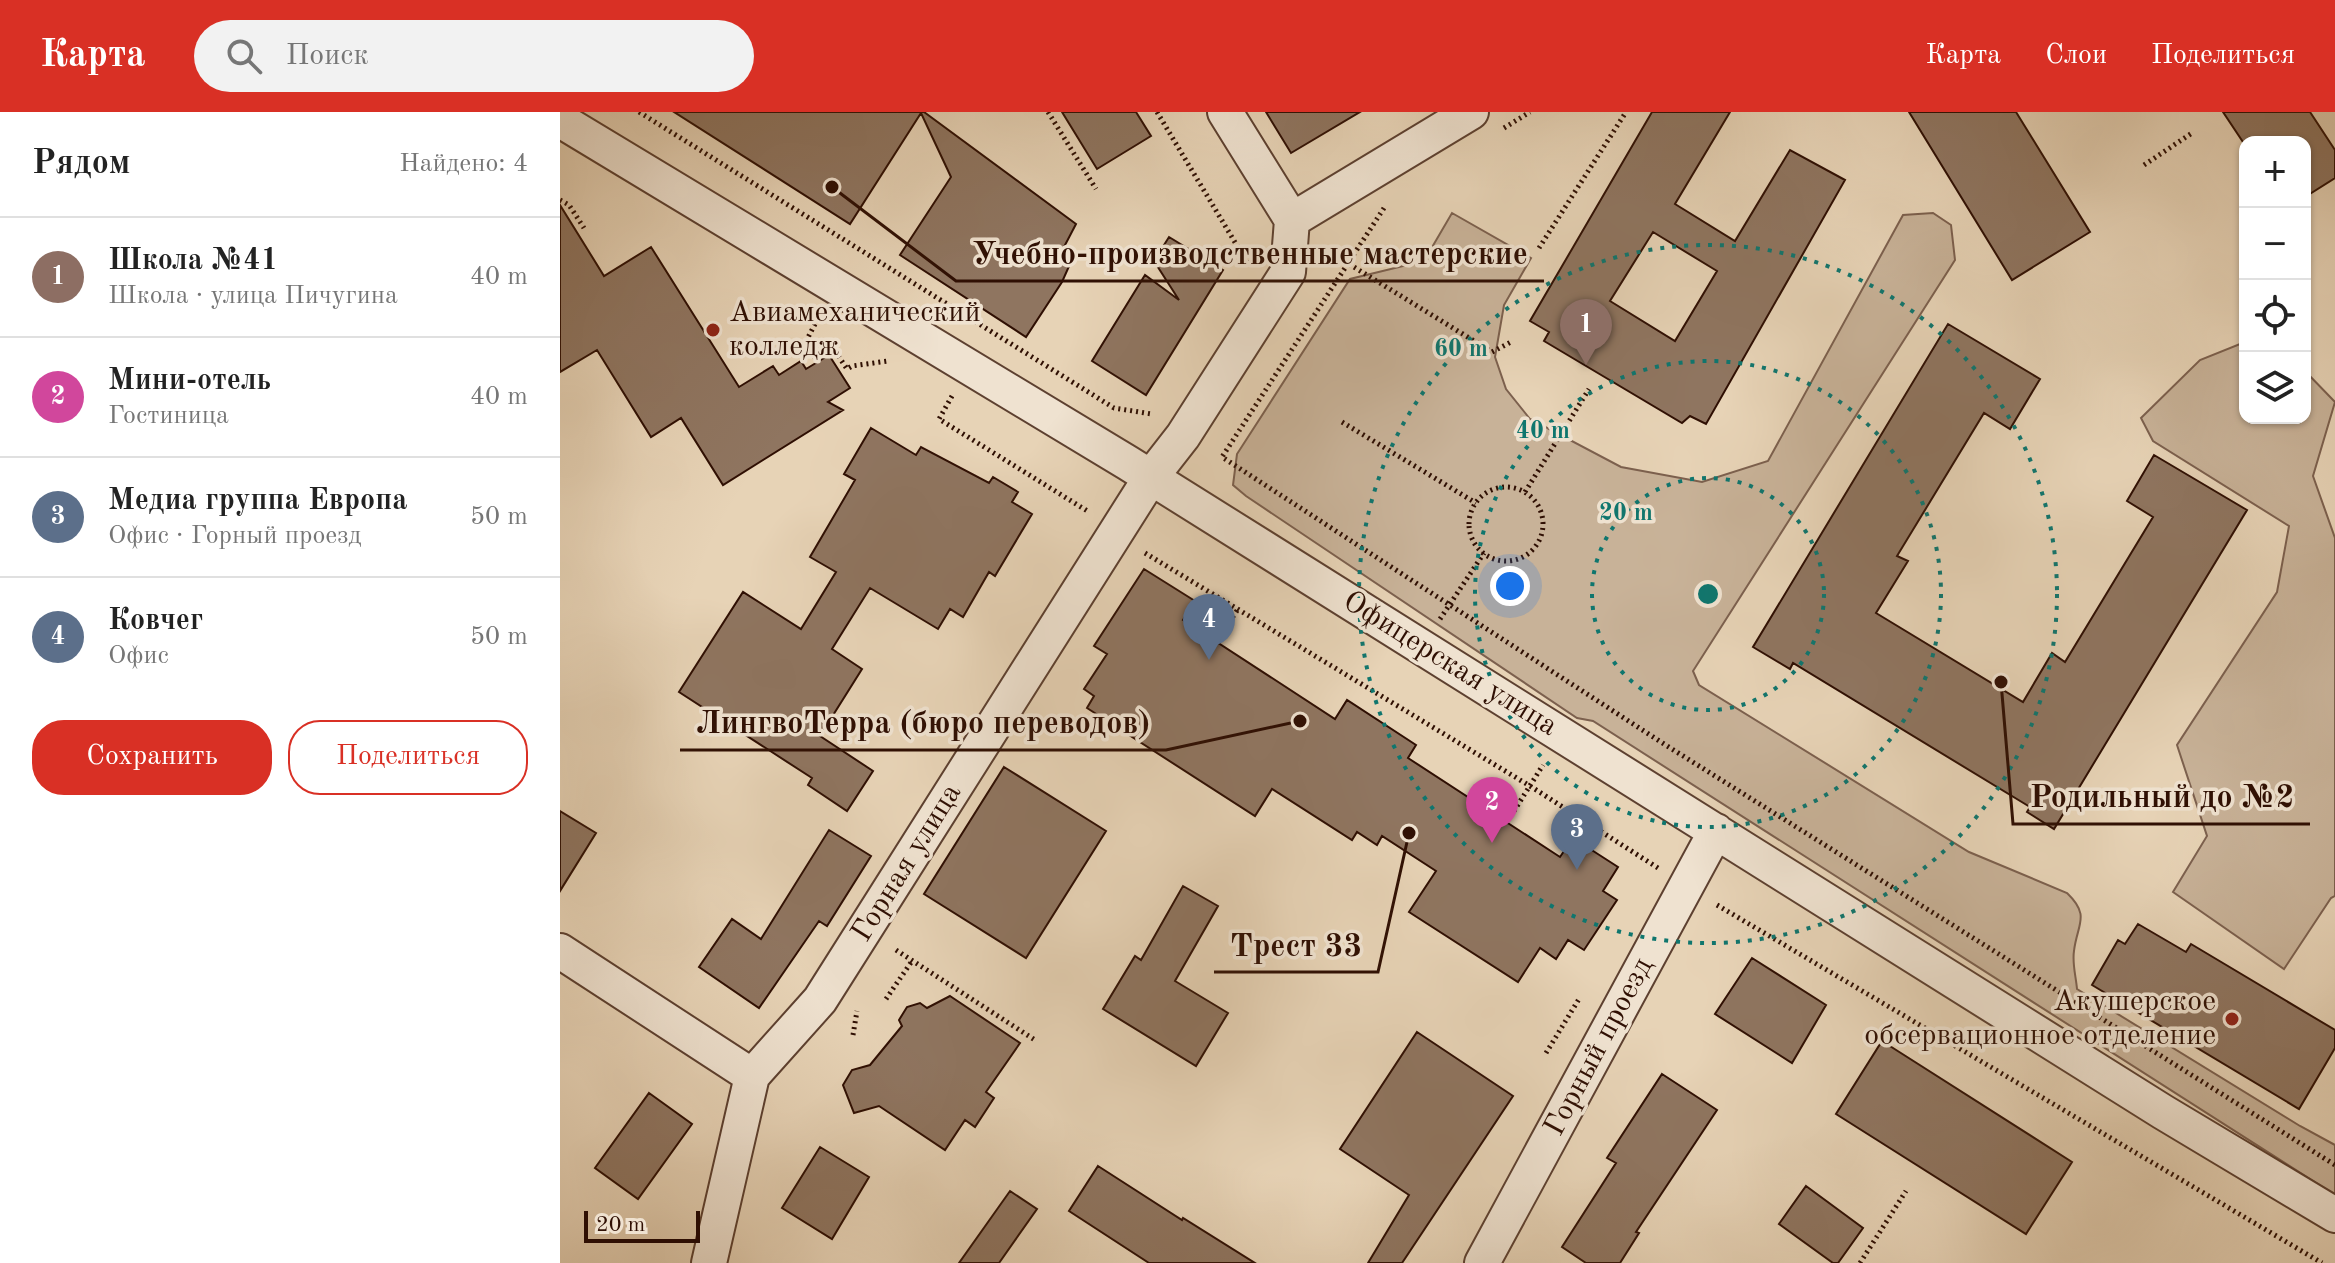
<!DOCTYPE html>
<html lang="ru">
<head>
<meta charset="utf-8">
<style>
	:root { --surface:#fff; --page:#f2f2f2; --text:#222; --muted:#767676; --line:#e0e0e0; --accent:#d93025 }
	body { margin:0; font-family:"Old Standard TT",serif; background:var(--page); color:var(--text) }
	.controls { position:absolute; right:24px; top:24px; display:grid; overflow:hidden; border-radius:16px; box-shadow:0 2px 6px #0004 }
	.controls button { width:72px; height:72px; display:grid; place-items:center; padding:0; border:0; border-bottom:2px solid var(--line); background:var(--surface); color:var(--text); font:40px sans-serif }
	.scale { position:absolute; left:24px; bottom:20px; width:116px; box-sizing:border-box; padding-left:8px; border:4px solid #2f0f03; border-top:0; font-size:22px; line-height:28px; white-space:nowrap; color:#2f0f03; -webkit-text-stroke:6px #efe2d0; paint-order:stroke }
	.you { position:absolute; left:950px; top:474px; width:28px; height:28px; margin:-20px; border:6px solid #fff; border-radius:50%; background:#1a73e8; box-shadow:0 0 0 12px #1a73e833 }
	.badge { display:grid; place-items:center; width:52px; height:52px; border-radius:50%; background:var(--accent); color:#fff; font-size:26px; font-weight:700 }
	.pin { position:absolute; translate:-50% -66px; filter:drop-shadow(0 2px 4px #0008) }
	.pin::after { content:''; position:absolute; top:42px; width:28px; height:24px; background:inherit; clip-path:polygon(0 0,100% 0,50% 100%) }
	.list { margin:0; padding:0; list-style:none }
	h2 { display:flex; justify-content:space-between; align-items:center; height:104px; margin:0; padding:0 32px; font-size:34px }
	h2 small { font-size:26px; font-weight:400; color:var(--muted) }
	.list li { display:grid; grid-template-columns:52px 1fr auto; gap:24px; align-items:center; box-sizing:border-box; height:120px; padding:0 32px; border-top:2px solid var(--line) }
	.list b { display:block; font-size:30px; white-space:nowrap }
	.list p { margin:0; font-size:26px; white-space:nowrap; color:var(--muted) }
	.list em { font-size:26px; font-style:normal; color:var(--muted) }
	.actions { display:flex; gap:16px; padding:24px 32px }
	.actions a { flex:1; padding:18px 0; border:2px solid var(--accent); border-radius:32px; text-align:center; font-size:28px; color:var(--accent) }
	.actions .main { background:var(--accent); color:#fff }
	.icon { flex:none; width:44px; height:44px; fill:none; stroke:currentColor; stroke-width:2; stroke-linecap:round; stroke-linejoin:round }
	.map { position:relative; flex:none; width:1775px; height:1151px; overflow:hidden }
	header { display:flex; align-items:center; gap:48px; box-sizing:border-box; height:112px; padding:0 40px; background:var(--accent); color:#fff }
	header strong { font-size:38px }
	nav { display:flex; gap:44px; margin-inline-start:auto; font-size:28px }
	.search { width:560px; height:72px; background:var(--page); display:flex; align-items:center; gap:20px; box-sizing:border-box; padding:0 28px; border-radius:44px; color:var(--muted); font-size:30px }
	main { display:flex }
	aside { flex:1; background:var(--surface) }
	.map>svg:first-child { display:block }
	.green { fill:#c8b298; stroke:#7c604e; stroke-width:2 }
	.building { fill:#8f7560; stroke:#2f0f03; stroke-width:2; fill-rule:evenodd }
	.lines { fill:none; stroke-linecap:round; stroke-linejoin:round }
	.minor-casing { stroke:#5d4030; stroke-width:38 }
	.path { stroke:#2f0f03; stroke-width:5; stroke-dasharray:2 4; stroke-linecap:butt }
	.minor { stroke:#efe2d0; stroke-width:34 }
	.ring { fill:none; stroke:#0f766e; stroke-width:4; stroke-dasharray:4 8 }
	.poi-dot { fill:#8f2418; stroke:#efe2d0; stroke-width:3 }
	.labels { text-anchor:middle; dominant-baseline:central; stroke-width:7; stroke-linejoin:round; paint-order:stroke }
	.poi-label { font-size:30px; fill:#2f0f03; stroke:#efe2d0; text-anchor:start }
	.street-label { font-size:30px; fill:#2f0f03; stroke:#efe2d0 }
	.centre { fill:#0f766e; stroke:#efe2d0; stroke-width:4 }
	.ring-label { font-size:24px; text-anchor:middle; font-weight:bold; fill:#0f766e; stroke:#efe2d0; stroke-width:7; stroke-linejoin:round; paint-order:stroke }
	.leader { fill:none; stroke:#2f0f03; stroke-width:3 }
	.callout-dot { fill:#2f0f03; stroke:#efe2d0; stroke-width:3 }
	.callout-label { font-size:32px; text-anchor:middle; font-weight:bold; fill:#2f0f03; stroke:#efe2d0; stroke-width:7; stroke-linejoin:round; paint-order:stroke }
</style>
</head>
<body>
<header>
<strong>Карта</strong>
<div class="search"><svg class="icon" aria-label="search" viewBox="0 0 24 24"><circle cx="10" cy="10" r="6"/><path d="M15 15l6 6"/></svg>Поиск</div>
<nav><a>Карта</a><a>Слои</a><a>Поделиться</a></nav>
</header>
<main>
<aside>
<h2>Рядом<small>Найдено: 4</small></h2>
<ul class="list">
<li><span class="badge" style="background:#8d6e63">1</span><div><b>Школа №41</b><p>Школа · улица Пичугина</p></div><em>40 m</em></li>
<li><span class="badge" style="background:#d1479c">2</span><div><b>Мини-отель</b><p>Гостиница</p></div><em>40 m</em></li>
<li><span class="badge" style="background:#5c6f8a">3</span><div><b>Медиа группа Европа</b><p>Офис · Горный проезд</p></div><em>50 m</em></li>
<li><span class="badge" style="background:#5c6f8a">4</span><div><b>Ковчег</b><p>Офис</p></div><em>50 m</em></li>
</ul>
<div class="actions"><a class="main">Сохранить</a><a>Поделиться</a></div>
</aside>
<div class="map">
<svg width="1775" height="1151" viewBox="0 0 1775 1151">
	<rect width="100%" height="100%" fill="#e7d3b6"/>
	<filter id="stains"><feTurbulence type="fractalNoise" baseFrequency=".0025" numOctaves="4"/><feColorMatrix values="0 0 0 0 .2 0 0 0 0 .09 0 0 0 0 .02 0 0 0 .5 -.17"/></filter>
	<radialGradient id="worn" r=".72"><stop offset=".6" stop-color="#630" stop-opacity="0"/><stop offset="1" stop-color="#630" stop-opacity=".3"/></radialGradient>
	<!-- green -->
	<path class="green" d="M892,101L971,146L944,193L935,245L946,277L970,307L1061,355L1142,370L1208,349L1343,103L1373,101L1391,113L1395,148L1133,559L1139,573L1409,740L1507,781C1531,804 1517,812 1514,839C1512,851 1516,865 1517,877L1740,1014L1775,1033V1083L1033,609L1017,606L686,384L673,373L677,342L790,167L864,149Z
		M1685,230V306H1745V259L1775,290L1753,364L1775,426V784L1771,786L1724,857L1613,780L1647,724L1617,633L1717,480L1729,414L1593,329L1581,306L1640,248Z"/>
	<!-- building -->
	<path class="building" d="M114,0H364L516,112L504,135L514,143L502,170L466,225L340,143L391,65L361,1L290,112Z
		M502,0H576L591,24L537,57Z
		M706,0H800L731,41Z
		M1092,0H1170L1115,92L1175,129L1230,38L1285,68L1146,312L1130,304L1122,311L984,229L989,220L970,209ZM1093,120L1157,159L1115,229L1050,189Z
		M1349,0H1456L1530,120L1452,168Z
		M1663,0H1750L1775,38V66L1745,85V30H1683Z
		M0,93L44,164L91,135L179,275L213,254L219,263L241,249L246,257L269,243L290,276L268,290L283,298L163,373L121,306L91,325L37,238L0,260Z
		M609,125L663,158L586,283L532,249L585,163L619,188L594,149Z
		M1388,212L1480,267L1450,317L1424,301L1337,444L1348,449L1316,501L1463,590L1492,541L1505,550L1593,405L1567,389L1594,343L1687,398L1494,717L1467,700L1470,695L1233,551L1230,557L1193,535Z
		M311,316L356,343L361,335L429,371L433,365L458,380L452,390L472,402L435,464L429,460L403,505L390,497L378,517L310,476L272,537L302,557L260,624L313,659L287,699L248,673L252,666L119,580L183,480L241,517L276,460L250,445L295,368L284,362Z
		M584,457L635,489L623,508L775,607L787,588L856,633L848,646L1000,745L1013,726L1058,755L1043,779L1057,788L1024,838L1008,828L996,847L980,836L958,870L849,800L876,759L822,724L817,733L797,720L792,728L712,677L695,704L527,596L534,584L524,577L547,542L534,534Z
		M444,655L546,719L466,846L364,782Z
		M0,699L36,721L0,779Z
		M269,718L311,744L267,814L259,809L199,896L139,855L172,807L201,827Z
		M623,774L658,794L615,869L668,901L636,954L543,897L575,844L581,848Z
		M1578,812L1626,840L1631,832L1775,918V936L1739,997L1532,873L1558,828L1565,832Z
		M1192,846L1266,893L1232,951L1155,902Z
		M390,884L460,931L426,980L434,986L415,1015L405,1008L385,1038L319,994L294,1001L283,973L292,958L310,953L342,914L339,908L347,895L360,891L367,896Z
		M857,920L953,984L842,1151H808L849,1083L780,1037Z
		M1322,929L1512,1050L1466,1122L1276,1002Z
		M1102,962L1157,998L1076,1120L1079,1121L1060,1151H1026L1002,1135L1056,1051L1047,1046Z
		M89,981L132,1012L78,1087L35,1056Z
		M260,1035L309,1065L272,1127L222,1096Z
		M538,1054L622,1108L623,1106L695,1151H589L509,1099Z
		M1246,1074L1303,1116L1278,1151H1273L1219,1112Z
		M450,1079L477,1097L439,1151H399Z"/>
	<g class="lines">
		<!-- minor casing -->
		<g class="minor-casing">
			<path id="minor" d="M665,0L732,108
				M0,8L568,351L1603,1000L1775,1103
				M732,108L911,0
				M0,839L192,964
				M149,1151L192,964L260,888L591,365L623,324L728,160L732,108
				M922,1151L1156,719"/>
		</g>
		<!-- path -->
		<path class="path" d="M79,0L554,296L592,302
			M488,0L536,77
			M597,0L688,152
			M944,16L970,0
			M1584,53L1632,21
			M0,88L9,93L24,116
			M824,96L662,345L1104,632L1775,1053
			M979,136L1066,0
			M789,152L932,240L951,230
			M255,212L242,237L251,246L271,233L287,257L292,254L328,249
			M221,242L242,237
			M392,284L379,307L529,400
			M782,310L916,391
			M909 412a37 37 0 1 1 74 0a37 37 0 1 1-74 0Z
			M965,380L1029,277
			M585,441L970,674L1098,756
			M880,507L924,441
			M666,515L678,497
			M954,699L983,653
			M1157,793L1762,1151
			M336,838L475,928
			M326,887L352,849
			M293,923L297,899
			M986,941L1019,887
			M1300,1151L1346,1079"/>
		<!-- minor -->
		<use href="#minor" class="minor"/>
	</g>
	<!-- distance rings -->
	<g class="ring">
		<circle cx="1148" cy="482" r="116"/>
		<circle cx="1148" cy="482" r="233"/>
		<circle cx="1148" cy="482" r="349"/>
	</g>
	<!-- markers -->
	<g class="poi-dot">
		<circle cx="153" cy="218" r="8"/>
		<circle cx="1672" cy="907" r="8"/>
	</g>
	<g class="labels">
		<!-- poi labels -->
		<g class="poi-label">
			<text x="169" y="201">Авиамеханический<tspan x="169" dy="34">колледж</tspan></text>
			<text x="1656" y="890" text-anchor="end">Акушерское<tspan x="1656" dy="34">обсервационное отделение</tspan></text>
		</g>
		<!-- street labels -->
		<g class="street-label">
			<text transform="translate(890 552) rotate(32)">Офицерская улица</text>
			<text transform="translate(347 751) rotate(-58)">Горная улица</text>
			<text transform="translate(1039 935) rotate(-62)">Горный проезд</text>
		</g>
	</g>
	<circle cx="1148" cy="482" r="12" class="centre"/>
	<g class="ring-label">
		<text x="901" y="244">60 m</text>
		<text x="983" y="326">40 m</text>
		<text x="1066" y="408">20 m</text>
	</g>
	<!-- callouts -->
	<path class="leader" d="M272 75L396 169H984M740 609L606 638H120M1441 570L1453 712H1750M849 721L818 860H654"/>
	<g class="callout-dot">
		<circle cx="272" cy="75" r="8"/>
		<circle cx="740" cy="609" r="8"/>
		<circle cx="1441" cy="570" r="8"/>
		<circle cx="849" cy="721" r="8"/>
	</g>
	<g class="callout-label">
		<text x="690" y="152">Учебно-производственные мастерские</text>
		<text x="363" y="621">ЛингвоТерра (бюро переводов)</text>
		<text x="1602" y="695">Родильный до №2</text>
		<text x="736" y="844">Трест 33</text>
	</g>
	<rect width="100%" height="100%" filter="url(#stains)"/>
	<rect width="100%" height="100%" fill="url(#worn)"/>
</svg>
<div class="controls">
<button>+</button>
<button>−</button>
<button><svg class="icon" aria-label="locate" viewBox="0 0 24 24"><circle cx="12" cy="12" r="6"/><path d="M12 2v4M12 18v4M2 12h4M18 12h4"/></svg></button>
<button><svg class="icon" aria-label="layers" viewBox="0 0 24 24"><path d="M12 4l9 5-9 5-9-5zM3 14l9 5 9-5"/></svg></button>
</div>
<div class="scale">20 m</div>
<div class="you"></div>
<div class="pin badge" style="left:1026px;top:253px;background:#8d6e63">1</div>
<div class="pin badge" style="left:932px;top:731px;background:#d1479c">2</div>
<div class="pin badge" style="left:1017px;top:758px;background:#5c6f8a">3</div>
<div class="pin badge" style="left:649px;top:548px;background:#5c6f8a">4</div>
</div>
</main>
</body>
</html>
